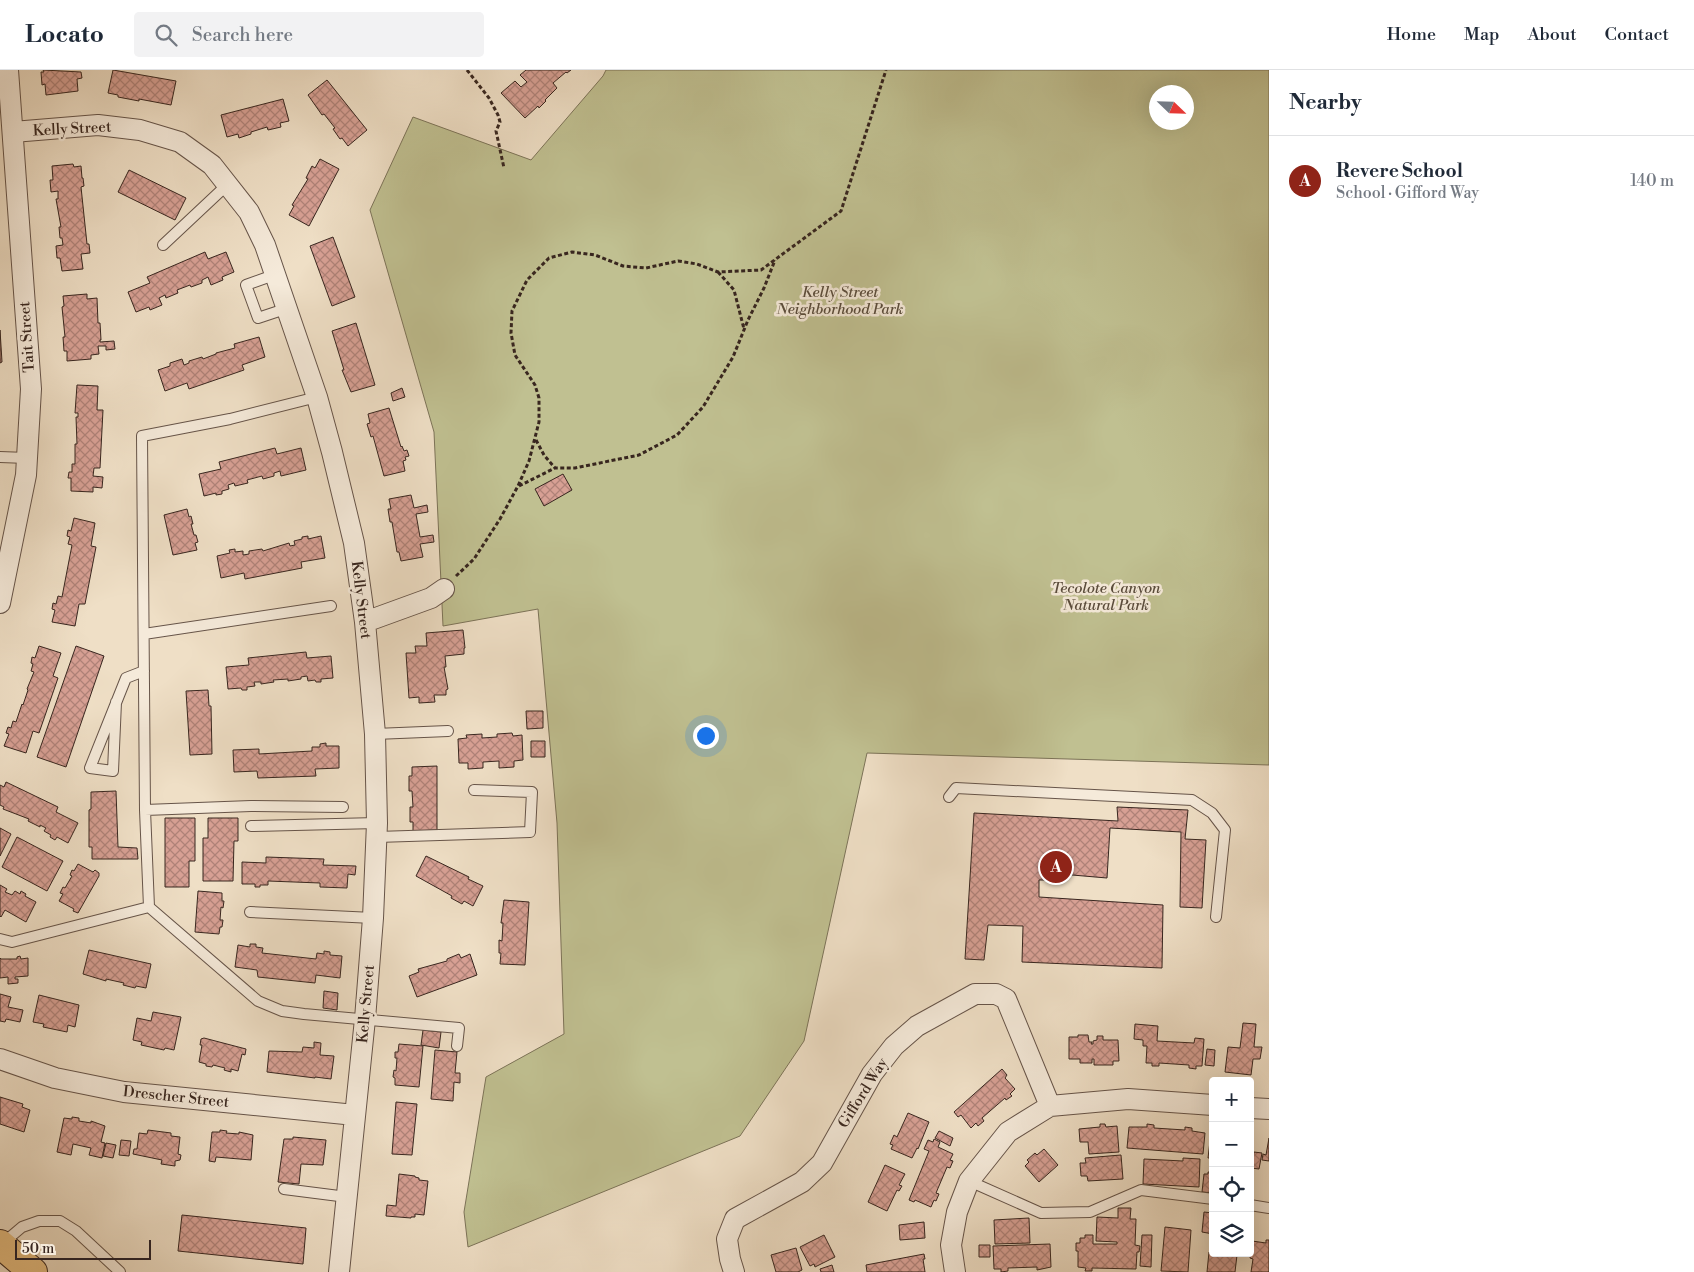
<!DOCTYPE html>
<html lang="en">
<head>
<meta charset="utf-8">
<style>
	:root { --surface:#fff; --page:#f2f2f3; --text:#1f2937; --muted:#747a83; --line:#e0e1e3; --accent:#8f2418 }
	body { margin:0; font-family:"Libre Bodoni",serif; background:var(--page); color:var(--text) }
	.controls { position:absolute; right:15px; bottom:15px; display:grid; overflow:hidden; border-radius:5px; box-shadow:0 5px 20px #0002 }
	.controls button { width:45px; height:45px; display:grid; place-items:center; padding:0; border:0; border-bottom:1px solid var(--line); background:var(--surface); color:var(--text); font:25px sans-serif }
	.compass { position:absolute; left:1149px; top:15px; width:45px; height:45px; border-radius:50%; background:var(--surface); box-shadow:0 5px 20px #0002; rotate:113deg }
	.scale { position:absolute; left:15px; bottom:12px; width:136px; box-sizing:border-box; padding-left:5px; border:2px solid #38261f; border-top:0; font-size:14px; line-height:18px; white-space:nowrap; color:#38261f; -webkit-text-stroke:4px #f5eada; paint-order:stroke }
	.you { position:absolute; left:705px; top:665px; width:18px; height:18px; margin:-12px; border:4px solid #fff; border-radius:50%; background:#1a73e8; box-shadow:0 0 0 8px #1a73e833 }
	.badge { display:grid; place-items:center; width:32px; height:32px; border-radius:50%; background:var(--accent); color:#fff; font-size:16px; font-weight:700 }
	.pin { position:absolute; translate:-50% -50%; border:2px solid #fff; box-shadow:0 1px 5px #0006 }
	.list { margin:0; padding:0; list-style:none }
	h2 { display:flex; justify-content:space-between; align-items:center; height:65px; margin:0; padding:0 20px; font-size:21px }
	h2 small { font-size:16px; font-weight:400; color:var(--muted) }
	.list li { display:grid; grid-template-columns:32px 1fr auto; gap:15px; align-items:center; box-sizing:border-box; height:90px; padding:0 20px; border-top:1px solid var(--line) }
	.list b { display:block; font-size:19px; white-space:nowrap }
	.list p { margin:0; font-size:16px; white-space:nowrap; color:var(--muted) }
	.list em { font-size:16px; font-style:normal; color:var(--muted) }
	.icon { flex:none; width:28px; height:28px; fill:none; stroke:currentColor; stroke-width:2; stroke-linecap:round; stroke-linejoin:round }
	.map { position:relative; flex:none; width:1269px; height:1202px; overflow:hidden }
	header { display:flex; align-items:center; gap:30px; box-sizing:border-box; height:70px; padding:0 25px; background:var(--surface); border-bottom:1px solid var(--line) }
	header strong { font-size:24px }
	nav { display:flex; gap:28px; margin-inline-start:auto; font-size:18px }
	.search { width:350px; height:45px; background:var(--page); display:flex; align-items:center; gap:12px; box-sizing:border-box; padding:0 18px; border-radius:5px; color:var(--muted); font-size:19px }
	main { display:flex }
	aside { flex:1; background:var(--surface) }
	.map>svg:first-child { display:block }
	.green { fill:#c0c091; stroke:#7c7358; fill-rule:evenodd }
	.building { fill:url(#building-cross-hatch); stroke:#38261f }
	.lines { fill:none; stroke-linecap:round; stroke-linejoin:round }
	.service-casing { stroke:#665449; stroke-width:12 }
	.minor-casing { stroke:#665449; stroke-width:22 }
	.primary-casing { stroke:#38261f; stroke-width:30 }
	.path { stroke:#38261f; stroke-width:3; stroke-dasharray:4 2.5; stroke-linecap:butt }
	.service { stroke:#f5eada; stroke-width:10 }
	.minor { stroke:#f5eada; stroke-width:20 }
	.primary { stroke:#e8c083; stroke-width:28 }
	.labels { text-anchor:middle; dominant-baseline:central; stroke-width:5; stroke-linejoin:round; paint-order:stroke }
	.street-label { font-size:15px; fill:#38261f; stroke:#f5eada }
	.park-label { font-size:15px; font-style:italic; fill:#5a4c3c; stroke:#f5eada }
</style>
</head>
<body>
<header>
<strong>Locato</strong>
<div class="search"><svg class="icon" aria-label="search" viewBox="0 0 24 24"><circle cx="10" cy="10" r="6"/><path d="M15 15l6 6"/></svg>Search here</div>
<nav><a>Home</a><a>Map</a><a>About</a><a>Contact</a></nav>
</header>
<main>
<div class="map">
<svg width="1269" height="1202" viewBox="0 0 1269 1202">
	<defs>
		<pattern id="building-cross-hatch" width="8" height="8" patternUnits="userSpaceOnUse" patternTransform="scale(1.25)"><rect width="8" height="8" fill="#d7a094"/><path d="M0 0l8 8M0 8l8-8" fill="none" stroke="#af8278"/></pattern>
	</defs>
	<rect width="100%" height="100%" fill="#efdfc6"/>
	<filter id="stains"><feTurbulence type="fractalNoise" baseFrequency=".004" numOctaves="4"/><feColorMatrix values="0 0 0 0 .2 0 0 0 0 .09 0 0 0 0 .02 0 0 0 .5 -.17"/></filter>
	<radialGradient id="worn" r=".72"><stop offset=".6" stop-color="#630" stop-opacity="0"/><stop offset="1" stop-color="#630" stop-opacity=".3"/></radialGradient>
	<!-- green -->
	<path class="green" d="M606,0H1269V695L867,683L804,971L740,1066L468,1177L464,1142L486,1007L564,964L557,753L538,539L443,556L434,362L370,140L413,47L531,90L603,6ZM1156,22H1186V52H1156Z"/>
	<!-- building -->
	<path class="building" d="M43,0L81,2L82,8L77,9L78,21L46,25L45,14L42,15L41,2H44Z
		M113,0L176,11L171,35L139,29V31L118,27V25L108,23Z
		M526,0H571L567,3L566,2L553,13L557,18L545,30L546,31L539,38L538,36L525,48L501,23L515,11L521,17L527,12L520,5Z
		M327,10L367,60L348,76L342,68L340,69L333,59L335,58L324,44L322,45L308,25Z
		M283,29L289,51L280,53L281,57L268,60L267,57L251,62V64L239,68L238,64L227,67L221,45Z
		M320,89L339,99L309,156L289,145L294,136L292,135L308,109L306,108L312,96L315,98Z
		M73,94L74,97L81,96L82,108H83L84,116L81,117L87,174H89L90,183L81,184L83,199L62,201L60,188H57L56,176L63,175L62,168H60L59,157H61L56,129H58V121L51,122L50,110H53L52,96Z
		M129,100L186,128L175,150L118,122Z
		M333,167L355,227L332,236L310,176Z
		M205,182L208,189L226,182L234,202L222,207L223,210L211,215L208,207L202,210V213L191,217L190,215L177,220L178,223L166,228L165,225L159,228L162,235L150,240L149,237L136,242L128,222L150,213L147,207Z
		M87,224V229L97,228L98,253H100L101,270H100V272L114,271L115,279L106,280V276H98L99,284L91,285V289L67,291V281H64L63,267H65L62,237L64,236L63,226Z
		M356,253L375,315L351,322L342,300H344L332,261Z
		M0,260L2,292L0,293Z
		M259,267L265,287L242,295L244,300L189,319L187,313L165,321L158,300L170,296V293L182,289L184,295L189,293V291L202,287L203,289L216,284V283L235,278L234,274Z
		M77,315L98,316L97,340H103L100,398H94L93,406L103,407L102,418L93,417V422L71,421V408H68L69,402H72V394H75V374H77L76,347H78V343H75Z
		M402,318L405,327L393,331L391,323Z
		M389,338L401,377L402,376L404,381L407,380L409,386L405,387L406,390L403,391L405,401L384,406L373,366L371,367L367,354L370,353L368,344Z
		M275,378L277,384L301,378L306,400L281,406L280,401L274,403V406L263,409L262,406L247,410L248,413L235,416L234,413L228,415L229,419L222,421V424L216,425V423L204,426L199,404L221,399L219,392Z
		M563,404L572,420L544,436L535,419Z
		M411,425L414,438L427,435L428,442L416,444L420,467L433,465L434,472L420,474L423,487L401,491L399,482H397L392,452H390L388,439H391L389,429Z
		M187,439L189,447L191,446L193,454H191L194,465H196L198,472L195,473L197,480L173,485L164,445Z
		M74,448L95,453L91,476L96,477L85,534H79L75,556L52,552L55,540L52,539L53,533L56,534L58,526L62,527L72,475L68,474L70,467L67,466L68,460L71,461Z
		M308,466V469L321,466L325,488L301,492L302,498L245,509L244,503L221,508L217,486L230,483L229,480L235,479V482L243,481V485L249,484V481L262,479L263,481L289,473L290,476L295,475L294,471L302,469V467Z
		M463,560L465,578H464V584L445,586L446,597H444L448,619L446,620V625H434L435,632L419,633V627L409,628L406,583H416L415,576H427L426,563Z
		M39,576L61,583L53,606L58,608L39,663L33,661L26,683L4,676L9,664L6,663L8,657L11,658L13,651L16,652L22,634L23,635L28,620L27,619L34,602L31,601L33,594L31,593L32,587L35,588Z
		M76,576L104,586L66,697L37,687Z
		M306,582L307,588L331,586L333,608L321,609V612H316L315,610L308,611L307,606L301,607V609L288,611V609L273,610L274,612L261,614V612H254L255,616L247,617V620H242L241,618L228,619L226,597L249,595L248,588Z
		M208,620L209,636H211L212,684L190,685L186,621Z
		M526,641H543V658L527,659Z
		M512,663L513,666L522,665L523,690L514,691V697L499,698V691L483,692V698L468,699V693H459L458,669L467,668L466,665L482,664V668L497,667V664Z
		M531,671H545V687H531Z
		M326,673V676H339V698L315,699L316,706L258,708L257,701L234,702L233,680L259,679V684L312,681V677H320V674Z
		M437,696V760L413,761V752H410V737H413L412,721H409V706H412V697Z
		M6,712L58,737L56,742L78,753L68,773L57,767L55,770L50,767L51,765L44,761L46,758L40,755V757L28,751L29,749L3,739L4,737L0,735V715L4,717Z
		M116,721L118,777L137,778L138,789H92V777H89V740L91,739V722Z
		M1117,737L1188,740L1185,769L1206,770L1202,838L1180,837L1181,762L1110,758L1107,808L1049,803L1048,810H1039V827L1163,835L1162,898L1022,892L1023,856L988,855L984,890L965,889L974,743L1118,751Z
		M165,748H195V791H189V817H165Z
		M208,748H238V771H234L233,811H203V768H208Z
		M0,758L11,764L0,786Z
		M17,767L63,791L47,821L2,797Z
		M426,786L469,807L468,809L483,816L473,836L464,831L462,834L451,828L452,826L416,806Z
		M266,787L324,789L323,795L356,796L355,805L348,804L347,818L320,817V813L268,811V815H260V817H255V814H242V792L266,793Z
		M78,794L93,802L95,800L99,803V806L78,843L73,841L74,839L59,831L63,824L60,823L63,817L65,818L72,806L70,805L72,800L74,801Z
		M0,815L7,819L5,822L12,825L15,821L20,824L21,821L26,824L25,826L36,832L26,852L5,840L1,847L0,846Z
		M198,821L222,823V831H224L223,838L221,837L220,850H223L222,857H220L219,864L195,862Z
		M504,830L529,832L525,895L500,894L501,883H499V870L502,871L503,853H501Z
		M250,874H256V877L263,878L262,883L316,889L317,883L324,884V881L330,882V885L342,886L340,908L316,905L315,913L258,907L257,900L235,897L238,875L250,877Z
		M89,880L151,894L146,918L136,916L135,918L123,915L124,913L106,909V911L83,904Z
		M459,884L461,888L470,884L477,905L417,927L409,906L419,902L418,899L447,891V889Z
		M20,886L21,889L28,888V906L15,907V909H18V913L8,914V907L0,908V888L1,889H17V887Z
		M324,921L338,923L337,940L323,938Z
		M0,924L11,927L8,937L23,940L20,952L6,949L5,952L0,951Z
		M39,925L79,935L75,957L68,955L67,962L43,957L44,954L33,952Z
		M153,942L181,947L174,980L165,978L164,980L141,975L142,972L133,970L137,948L151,951Z
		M1243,953L1256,954L1254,977H1262L1260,989H1253L1251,1005L1225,1002L1228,977L1240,978Z
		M1135,954L1158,956L1157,971L1194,973L1195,968L1204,969L1202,996H1196V999L1189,998V995L1159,993V996H1152V993H1146L1147,976H1143V970L1134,969Z
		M423,960L441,962L439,978L421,975Z
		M1078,965H1088L1089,972H1092L1091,974H1093V971L1097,970V966H1103V970H1118L1119,991H1113V995H1094V989H1092V993H1080V989H1069V967H1078Z
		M204,968L246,979L245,985L242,984L238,1001L231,999V1002L224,1000L225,998L213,995L212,997L206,996V994L199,992L202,975H200L201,969Z
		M314,972L321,973L320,985L334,986L331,1009L315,1007V1008L267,1002L269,981L302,982L303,977L314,978Z
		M399,974L423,976L419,1017L395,1015V1008L393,1007L394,1000L396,1001L397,988H395V982H398Z
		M1207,979L1215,980L1214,996L1205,995Z
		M435,980L457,982L455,1003H460V1013L454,1012L453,1031L431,1029Z
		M1002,999L1007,1005L1005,1008L1015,1019L1010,1024L1012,1026L1006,1030L1005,1028L982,1048L984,1051L978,1056L976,1053L971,1058L961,1045L958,1047L954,1042Z
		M0,1027L23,1034L22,1037L30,1040L24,1062L0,1054Z
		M396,1032L417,1034L412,1085L392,1084Z
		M908,1043L929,1052L918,1079L917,1078L912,1088L891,1079L893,1075L890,1074L894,1065L897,1067Z
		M72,1047L79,1048V1051L91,1053V1051L105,1056L101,1072L105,1073L102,1088L89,1085L91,1078L73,1074L71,1085L57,1082L64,1048L72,1049Z
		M1100,1054H1105L1106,1057L1117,1056L1119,1082L1089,1084L1088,1072H1080L1079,1059L1100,1057Z
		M1147,1054L1154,1055V1058L1185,1060V1057L1192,1058V1061L1205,1063L1203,1084L1127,1078L1129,1057H1147Z
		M148,1060L171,1063V1066L180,1067L178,1084L181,1085L180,1090L175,1091V1096L161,1094L162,1090L133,1084L134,1079H137L139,1063L147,1064Z
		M220,1060L227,1061L226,1063L239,1064V1062L253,1065L251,1090L216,1087L215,1092L209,1091L212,1062H220Z
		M939,1061L953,1068L950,1076L935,1068Z
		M293,1067L326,1070L323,1095L301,1094L299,1114L278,1112L284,1069H293Z
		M1269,1068V1091L1262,1090L1263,1084L1266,1085Z
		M934,1069L940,1072L938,1077L953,1084L950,1090L953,1091L950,1098L947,1097L936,1123L939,1124L936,1131L934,1130L931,1137L915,1130L914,1132L909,1130L929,1081L924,1079L928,1070L933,1072Z
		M121,1070L131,1071L129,1086L119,1085Z
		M1210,1071L1213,1072V1088H1208Z
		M106,1073L116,1075L113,1088L103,1086Z
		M1044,1079L1058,1095L1039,1112L1025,1096L1029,1092L1027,1090L1035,1083L1037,1085Z
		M1254,1082L1262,1083L1259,1099L1251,1098Z
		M1121,1085L1123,1109L1088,1111L1087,1106H1081L1080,1093H1086L1085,1088Z
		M1183,1088L1200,1089L1199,1117L1143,1114L1144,1089L1183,1091Z
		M885,1095L905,1104L899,1115L902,1116L899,1121L897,1120L887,1141L868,1132Z
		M1208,1102H1213V1123L1202,1122L1204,1104H1208Z
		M399,1104L415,1106V1107L419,1108V1110L428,1111L424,1145L415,1144V1147H411V1148L386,1146L387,1135L396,1136Z
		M1118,1138H1131L1130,1149H1136L1135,1175L1140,1176L1139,1182H1137L1136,1199L1092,1198V1201H1085L1086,1198L1078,1197V1181H1076V1173H1080V1168H1085V1165H1093V1174H1117V1172L1096,1171L1097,1147L1118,1148Z
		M1204,1142L1213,1143V1164L1202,1162Z
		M182,1145L306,1158L303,1194L178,1181Z
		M1029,1148L1030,1173L995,1174L994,1150Z
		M924,1152L925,1168L900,1170L899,1155Z
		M1165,1157L1191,1160L1188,1202L1161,1201Z
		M824,1165L835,1187L815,1197L814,1194L810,1196L800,1177Z
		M1142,1165H1152L1151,1197L1140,1196Z
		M1266,1170H1269V1202H1251L1253,1189L1250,1188L1252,1171L1266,1173Z
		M1050,1174L1051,1197L1037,1200V1197L1008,1198V1201L1001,1202V1199H994L993,1176Z
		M979,1175H990V1187H979Z
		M796,1178L802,1200L798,1202H776L771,1185Z
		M1209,1182L1237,1185L1235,1202H1207Z
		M924,1184L925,1189H923L925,1202H867L866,1195Z
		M832,1195L834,1202H821L820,1199Z"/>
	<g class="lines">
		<!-- service casing -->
		<g class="service-casing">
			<path id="service" d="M163,175L228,114
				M274,205L246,215L258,248L285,239
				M0,387L27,388
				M144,564L331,536
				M116,632L113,701L90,698L126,608L144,601
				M375,664L448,661
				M949,727L956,718L1192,730L1212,743L1225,760L1216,847
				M145,740L251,736L343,737
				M251,756L377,753
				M377,767L530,762L532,722L474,720
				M149,837L258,931L282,941L304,944L459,958L457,976
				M250,842L373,848
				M0,869L12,872L149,837L145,740L142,366L230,349L317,327
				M969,1111L1041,1143L1090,1142L1141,1120L1213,1129
				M284,1119L347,1127
				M1250,1135L1269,1138
				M2,1174L22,1157L39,1151H60L76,1161L120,1202"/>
		</g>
		<!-- minor casing -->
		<g class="minor-casing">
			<path id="minor" d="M13,62L98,55L140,60L180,72L212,95L249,142L265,175L317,327L332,382L354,473L365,552L375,664L377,753L373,848L365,949L339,1202
				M0,533L26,405L31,319L8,0
				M365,552L431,528L444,519
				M0,989L55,1008L124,1022L355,1045
				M1250,1038L1269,1039
				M734,1202L730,1189L727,1169L735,1149L802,1112L822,1093L872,1004L894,976L917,956L975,924H996L1006,929L1050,1036
				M955,1202L951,1175L957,1142L969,1111L1008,1062L1050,1036L1128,1029L1213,1035"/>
		</g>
		<!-- primary casing -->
		<g class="primary-casing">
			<path id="primary" d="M0,1174L33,1202"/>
		</g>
		<!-- path -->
		<path class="path" d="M467,0L489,28L498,45L500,52L496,61L504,98
			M718,202L734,220L744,259
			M536,370L544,385L555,398
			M519,416L555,398H575L639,385L677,365L703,337L733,287L748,250L764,218L775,190
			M456,506L474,489L500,449L518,416L529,391L539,352V328L535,315L515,285L511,263L512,241L527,210L549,188L572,182L595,185L623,196L646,198L678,191L697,194L718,202L761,200L841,141L886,0"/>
		<!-- service -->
		<use href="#service" class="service"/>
		<!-- minor -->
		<use href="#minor" class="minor"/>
		<!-- primary -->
		<use href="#primary" class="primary"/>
	</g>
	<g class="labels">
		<!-- street labels -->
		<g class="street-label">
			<text transform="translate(72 59) rotate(-3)">Kelly Street</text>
			<text transform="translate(27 267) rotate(-94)">Tait Street</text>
			<text transform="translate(361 530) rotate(83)">Kelly Street</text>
			<text transform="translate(366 934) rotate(-85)">Kelly Street</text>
			<text transform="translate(863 1023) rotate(-58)">Gifford Way</text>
			<text transform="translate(176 1027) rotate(6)">Drescher Street</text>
		</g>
		<!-- park labels -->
		<g class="park-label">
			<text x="840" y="222">Kelly Street<tspan x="840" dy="17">Neighborhood Park</tspan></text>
			<text x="1106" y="518">Tecolote Canyon<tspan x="1106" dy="17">Natural Park</tspan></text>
		</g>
	</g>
	<rect width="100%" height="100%" filter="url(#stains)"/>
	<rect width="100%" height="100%" fill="url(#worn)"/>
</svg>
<div class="controls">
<button>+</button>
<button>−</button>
<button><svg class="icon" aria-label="locate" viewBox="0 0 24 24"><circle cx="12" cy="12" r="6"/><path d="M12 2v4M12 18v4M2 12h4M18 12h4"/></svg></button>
<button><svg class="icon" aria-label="layers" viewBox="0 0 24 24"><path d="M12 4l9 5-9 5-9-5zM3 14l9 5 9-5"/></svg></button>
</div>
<svg class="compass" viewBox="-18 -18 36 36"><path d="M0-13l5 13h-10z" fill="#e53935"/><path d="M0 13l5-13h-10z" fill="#747a83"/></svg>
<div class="scale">50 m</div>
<div class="you"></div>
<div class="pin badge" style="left:1056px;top:797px">A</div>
</div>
<aside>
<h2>Nearby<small></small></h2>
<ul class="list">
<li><span class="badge">A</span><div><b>Revere School</b><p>School · Gifford Way</p></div><em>140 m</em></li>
</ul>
</aside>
</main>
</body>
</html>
